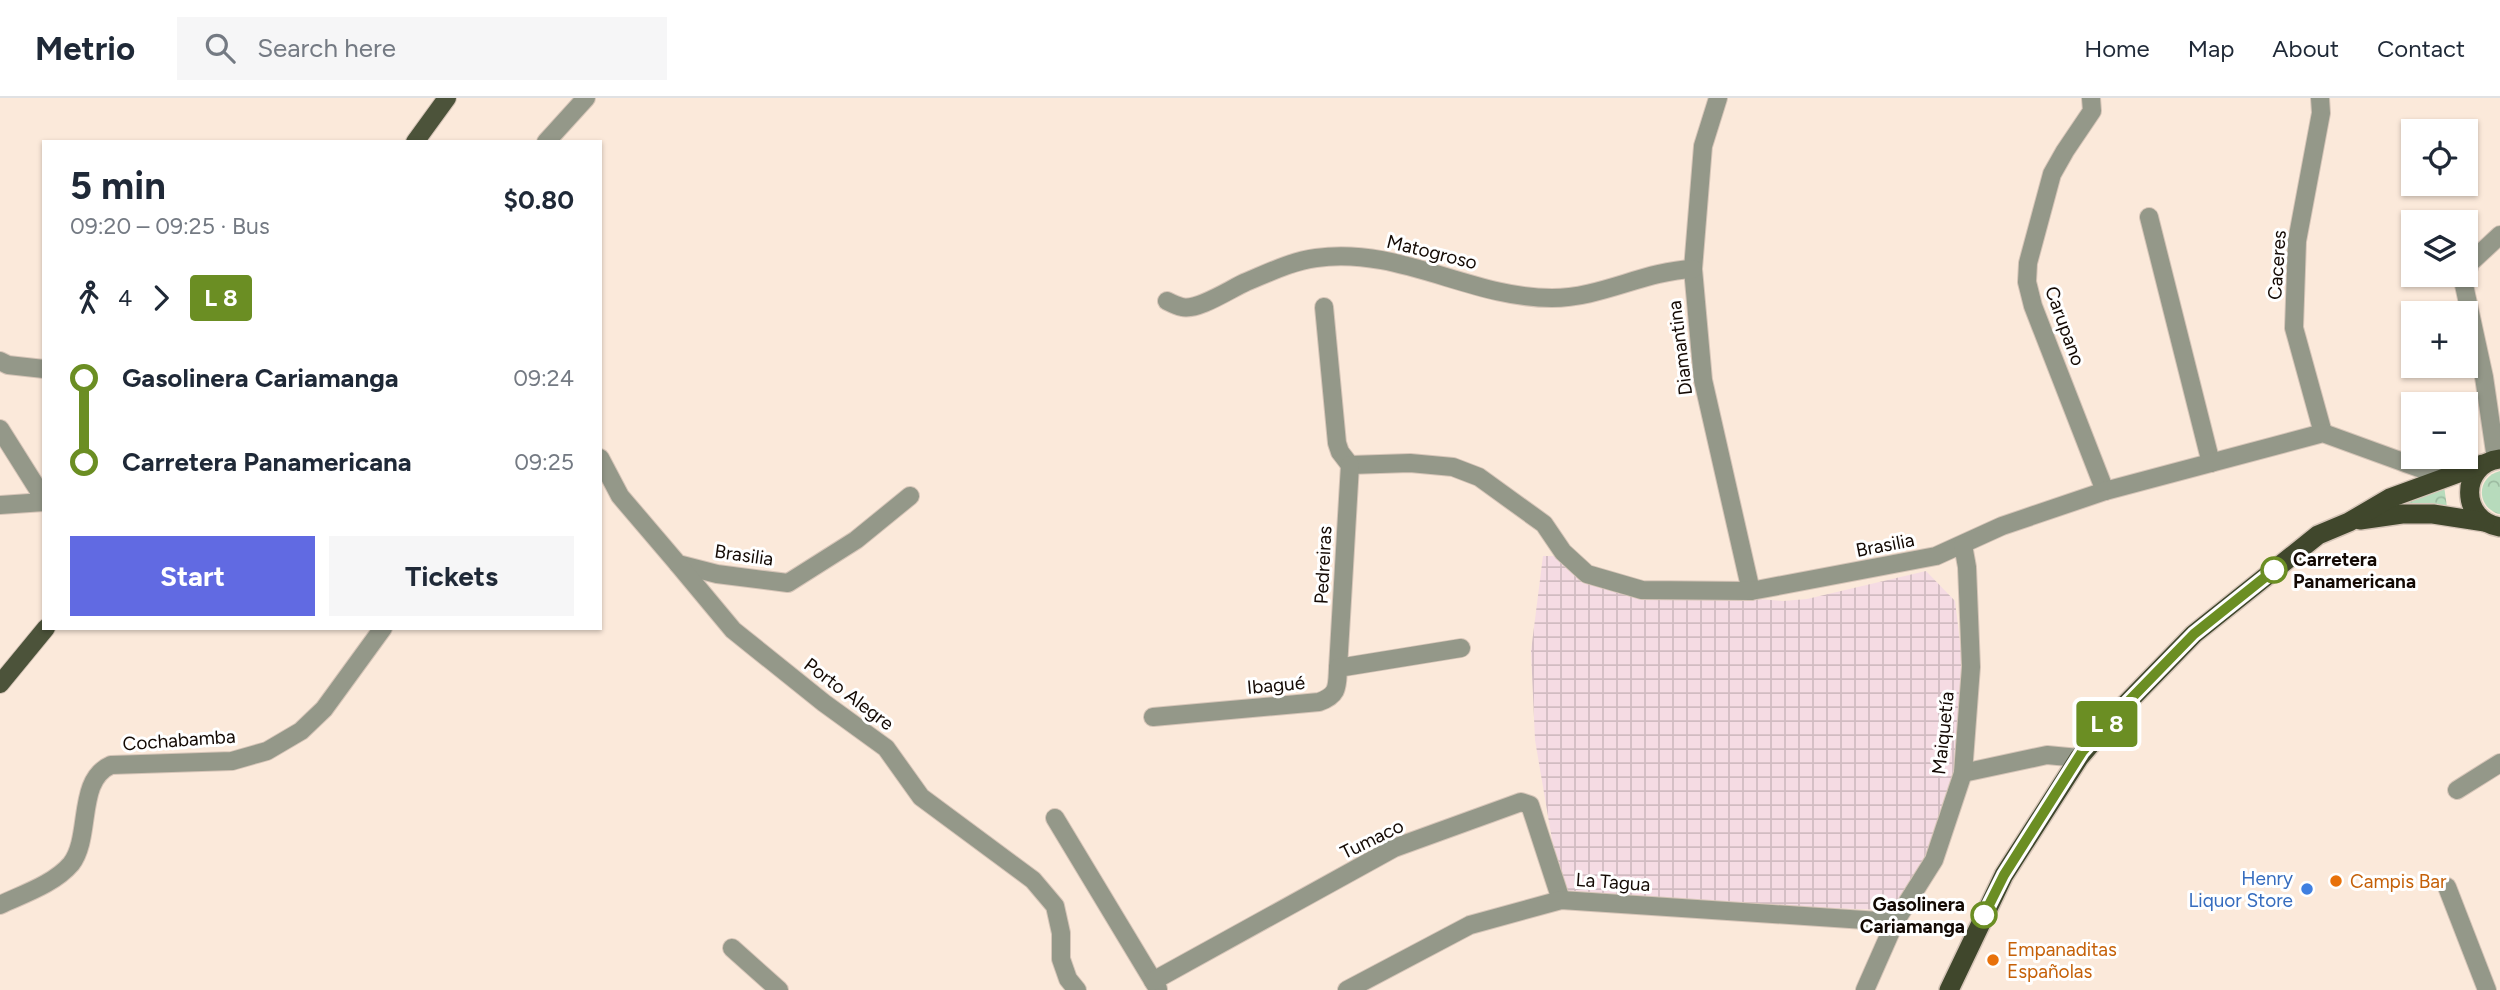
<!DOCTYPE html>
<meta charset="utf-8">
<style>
body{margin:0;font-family:Figtree,sans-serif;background:#f6f6f7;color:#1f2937;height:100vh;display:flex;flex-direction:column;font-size:26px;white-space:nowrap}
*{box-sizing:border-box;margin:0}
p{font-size:23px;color:#747a83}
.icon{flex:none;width:38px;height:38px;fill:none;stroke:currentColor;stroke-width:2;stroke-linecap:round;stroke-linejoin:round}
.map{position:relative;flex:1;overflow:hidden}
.panel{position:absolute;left:42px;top:42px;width:560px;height:490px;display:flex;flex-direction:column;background:#fff;border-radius:0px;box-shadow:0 2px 5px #0004}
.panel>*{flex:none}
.badge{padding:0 14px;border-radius:5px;font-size:24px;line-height:46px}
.tools{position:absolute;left:2401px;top:21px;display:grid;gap:14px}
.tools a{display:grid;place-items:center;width:77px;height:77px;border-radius:0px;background:#fff;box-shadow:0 2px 5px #0004;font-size:35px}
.map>.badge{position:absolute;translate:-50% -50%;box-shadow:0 0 0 4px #fff}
.legs{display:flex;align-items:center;gap:10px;height:77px;padding:0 28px;font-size:23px}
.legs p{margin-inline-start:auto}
.head{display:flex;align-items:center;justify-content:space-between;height:119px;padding:0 28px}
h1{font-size:38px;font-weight:700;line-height:52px}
.cta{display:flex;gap:14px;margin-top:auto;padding:14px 28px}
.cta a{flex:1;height:80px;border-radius:0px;background:#616ae2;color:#fff;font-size:28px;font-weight:700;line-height:80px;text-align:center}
.cta a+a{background:#f6f6f7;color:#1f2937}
ul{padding:0 28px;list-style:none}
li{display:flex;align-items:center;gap:24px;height:84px;font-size:26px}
li i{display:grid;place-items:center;width:10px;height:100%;margin:0 9px;background:currentColor}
li i::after{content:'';width:18px;height:18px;margin:-9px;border:5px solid;border-radius:50%;background:#fff}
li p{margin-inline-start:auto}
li:first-child i{background:linear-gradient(#0000 50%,currentColor 0)}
li:last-child i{background:linear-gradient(currentColor 50%,#0000 0)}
header{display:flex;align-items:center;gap:42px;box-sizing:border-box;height:98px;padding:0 35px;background:#fff;border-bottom:2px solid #e0e1e3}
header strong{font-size:33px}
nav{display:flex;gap:38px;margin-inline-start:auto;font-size:24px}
.search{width:490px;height:63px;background:#f6f6f7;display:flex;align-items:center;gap:18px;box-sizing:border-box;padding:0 24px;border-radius:0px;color:#747a83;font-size:26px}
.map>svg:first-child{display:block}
</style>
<header>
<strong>Metrio</strong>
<div class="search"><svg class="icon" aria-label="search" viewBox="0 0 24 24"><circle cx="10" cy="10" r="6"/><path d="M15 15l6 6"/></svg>Search here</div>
<nav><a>Home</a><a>Map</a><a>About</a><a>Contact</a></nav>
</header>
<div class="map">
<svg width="2500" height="892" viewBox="0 0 2500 892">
<defs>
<pattern id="industrial-grid" width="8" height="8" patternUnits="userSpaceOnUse" patternTransform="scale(1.75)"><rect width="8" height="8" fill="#f5dbe3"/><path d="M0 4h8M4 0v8" fill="none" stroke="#d1bbc1"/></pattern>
<pattern id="park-crowns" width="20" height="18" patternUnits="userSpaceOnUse" patternTransform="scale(1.75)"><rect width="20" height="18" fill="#b7dbbc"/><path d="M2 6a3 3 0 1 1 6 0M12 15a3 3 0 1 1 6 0" fill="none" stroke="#9cbba0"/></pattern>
</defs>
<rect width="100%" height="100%" fill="#fbe9da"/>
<!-- industrial -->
<polygon fill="url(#industrial-grid)" points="1543,458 1556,458 1584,479 1697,496 1783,503 1807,501 1926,473 1955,503 1963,569 1959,659 1929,751 1908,794 1896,808 1884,812 1562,800 1535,642 1531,553"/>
<!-- park -->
<g fill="url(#park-crowns)">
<path d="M2500,373V416H2499C2476,409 2476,379 2500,373Z"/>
<polygon points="2444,388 2447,409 2423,405 2396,405"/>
</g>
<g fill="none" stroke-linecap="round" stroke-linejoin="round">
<defs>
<g id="minor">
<polyline points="1718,0 1703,48 1693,171 1703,282 1751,493"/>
<polyline points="2091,0 2092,13 2065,53 2052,76 2028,165 2027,184 2033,208 2105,393"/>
<polyline points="2320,0 2321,15 2297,143 2294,230 2323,335"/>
<polyline points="546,44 586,0"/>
<polyline points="2149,119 2211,365"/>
<path d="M1167,203C1171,205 1177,208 1182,209C1198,213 1230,191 1246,184C1268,175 1292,163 1316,160C1398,148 1471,200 1552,200C1601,200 1644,173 1693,171"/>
<polyline points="1324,209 1337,345 1340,354 1350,367"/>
<polyline points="0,263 8,267 44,271"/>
<polyline points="0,331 44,401"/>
<polyline points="600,360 620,398 678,466 717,476 788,485 856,442 910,398"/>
<polyline points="2496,361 2484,279 2464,187 2470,165 2500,137"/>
<polyline points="1350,367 1410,365 1453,369 1479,379 1544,426 1563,454 1587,476 1642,492 1751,493 1936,458 2002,428 2105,393 2323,335 2444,379"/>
<polyline points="0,407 44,404"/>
<polyline points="678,466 733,532 824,605 886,650 921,699 1033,782 1055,808 1061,835 1061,861 1068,881 1077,892"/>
<polyline points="1338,570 1350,367"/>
<path d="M1153,619L1319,604C1339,597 1337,588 1338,570L1461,550"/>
<polyline points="1963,675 2047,657 2079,660"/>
<polyline points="2457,692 2500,665"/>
<polyline points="1055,720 1158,891"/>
<polyline points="2447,789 2487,892"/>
<path d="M0,807C23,796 54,786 71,766C92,739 76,682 111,667L232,663L267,653L301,633L324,611L383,530"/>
<polyline points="732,850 779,892"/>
<polyline points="1153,883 1394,750 1521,704 1530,707 1561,802"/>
<polyline points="1347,892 1470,827 1561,802 1895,824"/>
<polyline points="1865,892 1895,824 1934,762 1963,675 1971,569 1967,469 1963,447"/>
</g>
<g id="primary">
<polyline points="415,44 447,0"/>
<polyline points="0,586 46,530"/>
</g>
<g id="trunk">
<path d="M2500,361C2459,366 2460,423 2500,429"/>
<polyline points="2360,422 2402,416 2433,416 2485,424"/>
<polyline points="1949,892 2004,777 2079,660 2119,613 2194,536 2318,437 2349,424 2390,400 2483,366"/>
</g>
</defs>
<!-- minor casing -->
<use href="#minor" stroke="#d6c5b8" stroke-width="20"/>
<!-- primary casing -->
<use href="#primary" stroke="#d6c5b8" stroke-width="20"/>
<!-- trunk casing -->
<use href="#trunk" stroke="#d6c5b8" stroke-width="22"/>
<!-- minor -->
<use href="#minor" stroke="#949889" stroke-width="18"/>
<!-- primary -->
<use href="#primary" stroke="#4c533a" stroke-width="18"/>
<!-- trunk -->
<use href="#trunk" stroke="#40472c" stroke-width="19"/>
</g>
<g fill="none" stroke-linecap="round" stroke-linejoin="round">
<defs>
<polyline id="line-1" points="1984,817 2004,777 2082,654 2119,613 2194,536 2274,472"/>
</defs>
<!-- line-1 casing -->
<use href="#line-1" stroke="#fff" stroke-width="16"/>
<!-- line-1 -->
<use href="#line-1" stroke="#6b8e23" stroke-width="10"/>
</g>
<!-- markers -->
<g fill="#fff" stroke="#6b8e23" stroke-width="3.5">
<circle cx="2274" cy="472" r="12"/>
<circle cx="1984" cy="817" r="12"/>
</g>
<g fill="#e8710a" stroke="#fff" stroke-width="2.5">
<circle cx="2336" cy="783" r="7"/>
<circle cx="1993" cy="862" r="7"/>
</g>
<circle fill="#3f7fe0" stroke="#fff" stroke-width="2.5" cx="2307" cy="791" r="7"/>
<g text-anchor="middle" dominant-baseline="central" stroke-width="6" stroke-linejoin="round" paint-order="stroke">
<!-- street labels -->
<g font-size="19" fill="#130903" stroke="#fff">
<text transform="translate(1432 154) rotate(14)">Matogroso</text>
<text transform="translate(2277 167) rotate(-86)">Caceres</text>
<text transform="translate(2065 228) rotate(70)">Carupano</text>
<text transform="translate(1680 250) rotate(-97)">Diamantina</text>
<text transform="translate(1885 447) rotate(-11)">Brasilia</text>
<text transform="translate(744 457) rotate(8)">Brasilia</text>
<text transform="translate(1323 467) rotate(-87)">Pedreiras</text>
<text transform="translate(1276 587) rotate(-5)">Ibagué</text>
<text transform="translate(849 596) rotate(37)">Porto Alegre</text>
<text transform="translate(1943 635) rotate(-84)">Maiquetía</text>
<text transform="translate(179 642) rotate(-4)">Cochabamba</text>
<text transform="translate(1372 741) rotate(-26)">Tumaco</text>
<text transform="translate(1613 784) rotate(4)">La Tagua</text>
</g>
<!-- stop labels -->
<g font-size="19" font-weight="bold" fill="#130903" stroke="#fff" text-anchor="start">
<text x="2293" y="461">Carretera<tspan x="2293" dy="22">Panamericana</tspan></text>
<text x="1965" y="806" text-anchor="end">Gasolinera<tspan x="1965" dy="22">Cariamanga</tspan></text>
</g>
<!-- shop labels -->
<g font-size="19" fill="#366cbe" stroke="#fff" text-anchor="end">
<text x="2293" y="780">Henry<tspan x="2293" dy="22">Liquor Store</tspan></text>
</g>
<!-- food labels -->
<g font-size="19" fill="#c56008" stroke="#fff" text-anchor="start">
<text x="2350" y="783">Campis Bar</text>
<text x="2007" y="851">Empanaditas<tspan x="2007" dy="22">Españolas</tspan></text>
</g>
</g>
</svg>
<div class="tools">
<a><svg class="icon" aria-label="locate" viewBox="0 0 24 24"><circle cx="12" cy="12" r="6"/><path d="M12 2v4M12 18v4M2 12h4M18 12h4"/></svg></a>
<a><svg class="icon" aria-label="layers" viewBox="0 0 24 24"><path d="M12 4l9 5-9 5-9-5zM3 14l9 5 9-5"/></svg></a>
<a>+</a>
<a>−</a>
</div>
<b class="badge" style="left:2107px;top:626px;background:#6b8e23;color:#fff">L 8</b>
<section class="panel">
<div class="head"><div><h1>5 min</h1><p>09:20 – 09:25 · Bus</p></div><b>$0.80</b></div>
<div class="legs"><svg class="icon" aria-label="walk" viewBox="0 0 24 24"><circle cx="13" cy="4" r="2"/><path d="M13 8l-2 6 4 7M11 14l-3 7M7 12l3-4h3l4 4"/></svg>4<svg class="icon" aria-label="forward" viewBox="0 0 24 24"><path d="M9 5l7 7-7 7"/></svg><b class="badge" style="background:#6b8e23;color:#fff">L 8</b></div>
<ul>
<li><i style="color:#6b8e23"></i><b>Gasolinera Cariamanga</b><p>09:24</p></li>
<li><i style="color:#6b8e23"></i><b>Carretera Panamericana</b><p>09:25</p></li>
</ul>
<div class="cta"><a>Start</a><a>Tickets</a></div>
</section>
</div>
